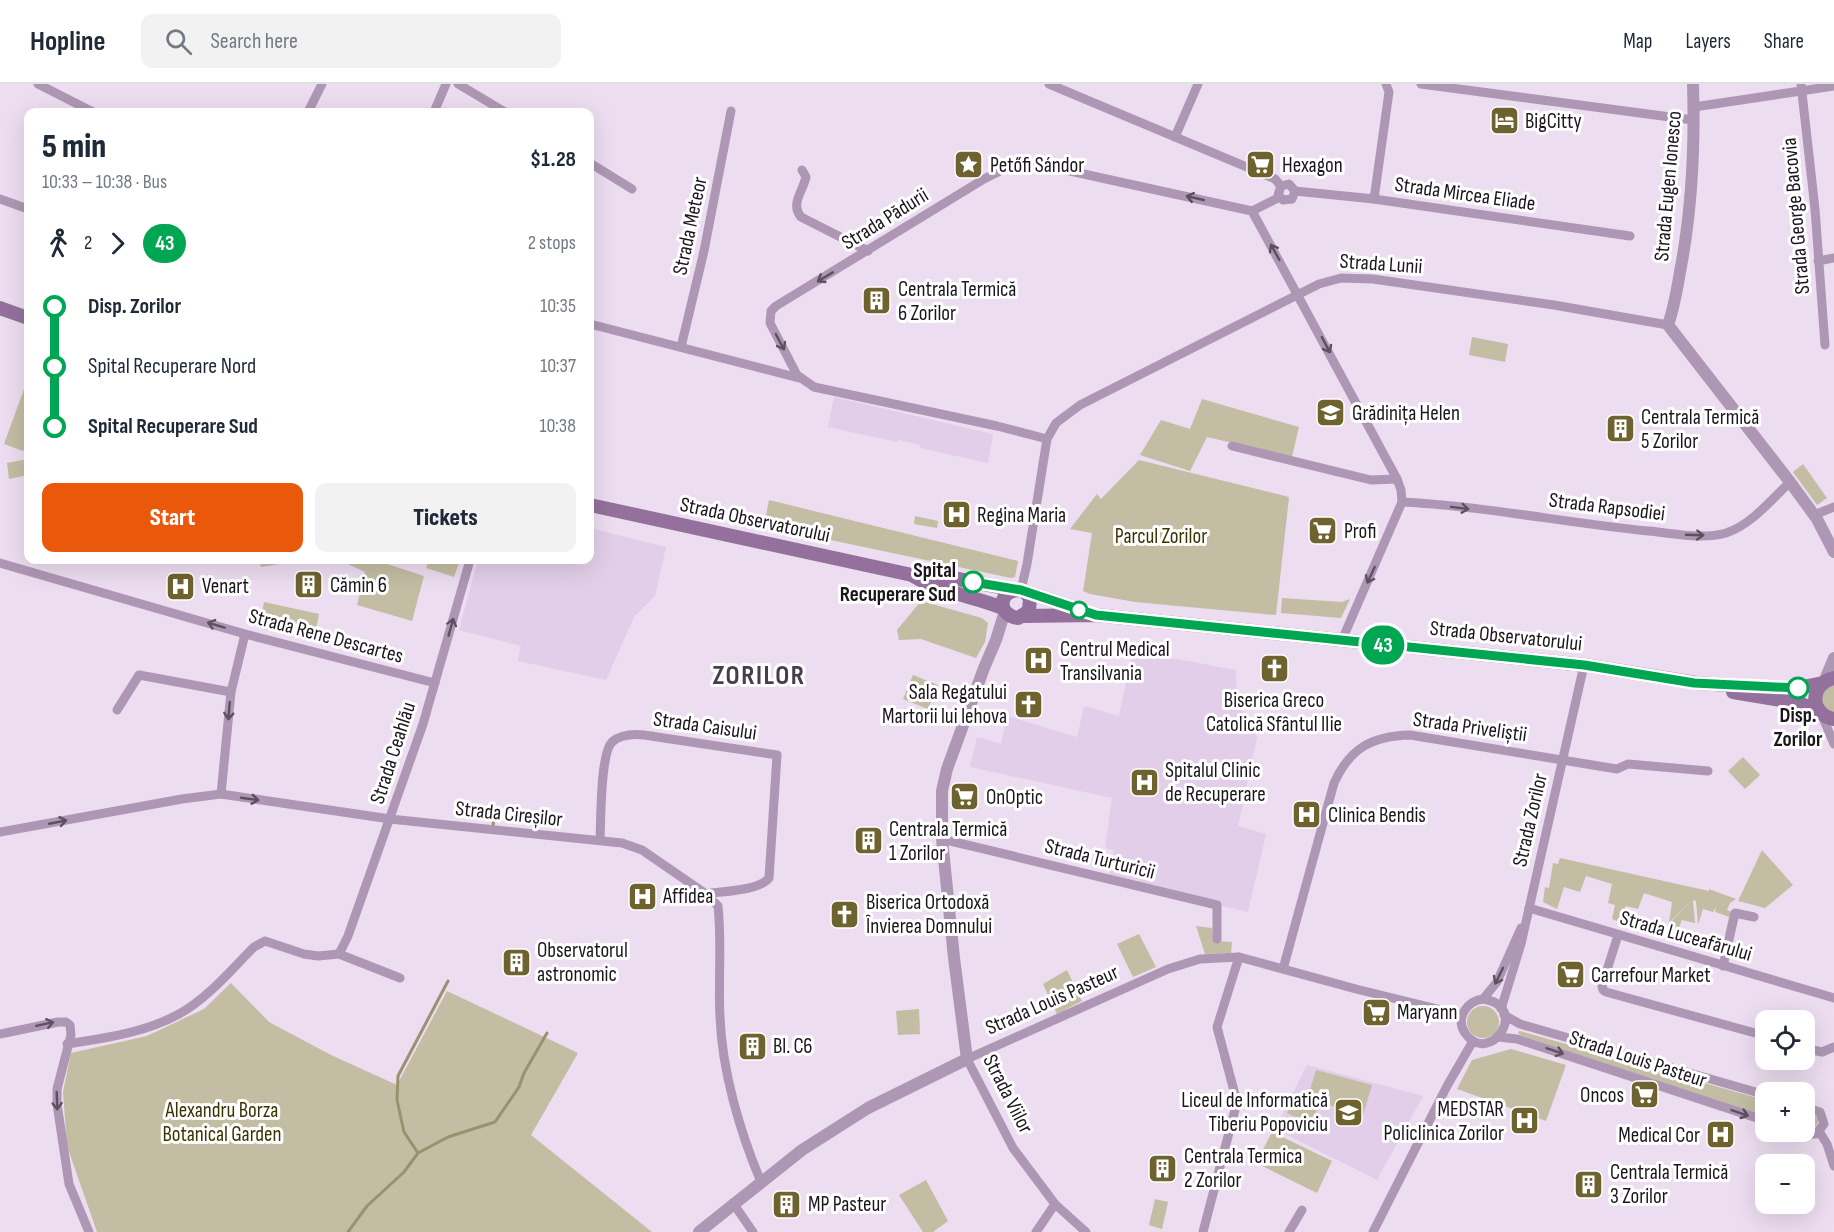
<!DOCTYPE html>
<meta charset="utf-8">
<style>
body{margin:0;font-family:"Sofia Sans Condensed",sans-serif;background:#f2f2f3;color:#1f2937;height:100vh;display:flex;flex-direction:column;font-size:22px;white-space:nowrap}
*{box-sizing:border-box;margin:0}
p{font-size:20px;color:#747a83}
.icon{flex:none;width:33px;height:33px;fill:none;stroke:currentColor;stroke-width:2;stroke-linecap:round;stroke-linejoin:round}
.map{position:relative;flex:1;overflow:hidden}
.details{position:absolute;left:24px;top:24px;width:570px;height:456px;display:flex;flex-direction:column;background:#fff;border-radius:12px;box-shadow:0 6px 24px #0002}
.details>*{flex:none}
.badge{padding:0 12px;border-radius:20px;font-size:21px;line-height:39px}
.tools{position:absolute;left:1755px;top:926px;display:grid;gap:12px}
.tools a{display:grid;place-items:center;width:60px;height:60px;border-radius:12px;background:#fff;box-shadow:0 6px 24px #0002;font-size:30px}
.map>.badge{position:absolute;translate:-50% -50%;box-shadow:0 0 0 3px #fff}
.legs{display:flex;align-items:center;gap:9px;height:66px;padding:0 18px;font-size:20px}
.legs p{margin-inline-start:auto}
.overview{display:flex;align-items:center;justify-content:space-between;height:102px;padding:0 18px}
h1{font-size:33px;font-weight:800;line-height:45px}
.action{display:flex;gap:12px;margin-top:auto;padding:12px 18px}
.action a{flex:1;height:69px;border-radius:12px;background:#ea580c;color:#fff;font-size:24px;font-weight:800;line-height:69px;text-align:center}
.action a+a{background:#f2f2f3;color:#1f2937}
ul{padding:0 18px;list-style:none}
li{display:flex;align-items:center;gap:21px;height:60px;font-size:22px}
li i{display:grid;place-items:center;width:9px;height:100%;margin:0 8px;background:currentColor}
li i::after{content:'';width:15px;height:15px;margin:-8px;border:4px solid;border-radius:50%;background:#fff}
li p{margin-inline-start:auto}
li:first-child i{background:linear-gradient(#0000 50%,currentColor 0)}
li:last-child i{background:linear-gradient(currentColor 50%,#0000 0)}
header{display:flex;align-items:center;gap:36px;box-sizing:border-box;height:84px;padding:0 30px;background:#fff;border-bottom:2px solid #e0e1e3}
header strong{font-size:28px}
nav{display:flex;gap:33px;margin-inline-start:auto;font-size:21px}
.search{width:420px;height:54px;background:#f2f2f3;display:flex;align-items:center;gap:15px;box-sizing:border-box;padding:0 21px;border-radius:12px;color:#747a83;font-size:22px}
.map>svg:first-child{display:block}
</style>
<header>
<strong>Hopline</strong>
<div class="search"><svg class="icon" aria-label="search" viewBox="0 0 24 24"><circle cx="10" cy="10" r="6"/><path d="M15 15l6 6"/></svg>Search here</div>
<nav><a>Map</a><a>Layers</a><a>Share</a></nav>
</header>
<div class="map">
<svg width="1834" height="1148" viewBox="0 0 1834 1148">
<rect width="100%" height="100%" fill="#ecddf0"/>
<!-- built -->
<g fill="#e2cee8">
<polygon points="834,313 993,350 988,379 920,364 920,361 898,356 897,358 828,343"/>
<polygon points="590,444 666,463 655,512 634,533 606,596 518,577 521,562 459,546 478,476 590,476"/>
<polygon points="1133,567 1236,586 1236,597 1239,620 1257,653 1238,742 1266,750 1248,828 1108,795 1114,766 1105,764 1112,714 970,683 977,653 1001,660 1007,632 1077,653 1084,622 1119,632"/>
<polygon points="1307,981 1423,1012 1377,1096 1275,1045"/>
</g>
<!-- green -->
<g fill="#c3bda4">
<polygon points="1472,253 1508,260 1505,278 1469,271"/>
<polygon points="28,294 28,366 23,367 4,360"/>
<polygon points="1202,315 1299,343 1292,373 1207,353 1190,387 1140,371 1161,336 1190,345"/>
<polygon points="28,375 28,391 9,395 7,379"/>
<polygon points="1139,376 1289,413 1276,531 1135,518 1090,510 1083,507 1092,449 1070,445 1097,410 1101,415"/>
<polygon points="1803,380 1827,414 1817,421 1793,388"/>
<polygon points="769,416 1018,477 1015,493 1011,494 764,442"/>
<polygon points="915,432 938,437 937,444 914,440"/>
<polygon points="259,476 304,476 261,483"/>
<polygon points="339,476 375,476 424,492 412,537 357,521 365,488"/>
<polygon points="429,476 460,476 454,493 426,484"/>
<polygon points="1282,514 1342,518 1350,515 1341,534 1281,529"/>
<polygon points="921,517 982,534 988,539 985,558 976,574 921,555 899,556 897,546"/>
<polygon points="264,518 319,530 314,556 259,544"/>
<polygon points="913,591 938,601 928,625 903,615"/>
<polygon points="1834,600 1834,629 1822,622 1821,608"/>
<polygon points="1743,673 1760,691 1745,705 1728,687"/>
<polygon points="1762,766 1793,801 1765,824 1738,817"/>
<polygon points="1560,774 1709,807 1709,805 1736,815 1730,819 1727,826 1735,829 1729,852 1725,851 1729,833 1715,828 1716,823 1713,828 1703,825 1698,841 1696,817 1693,816 1695,839 1682,836 1676,851 1671,851 1674,840 1671,838 1692,816 1669,839 1672,818 1644,809 1638,825 1626,822 1620,838 1612,835 1615,821 1608,819 1612,800 1586,792 1580,808 1564,803 1557,825 1543,818 1545,803 1549,804 1553,779 1558,780"/>
<polygon points="1196,842 1212,844 1213,854 1215,857 1232,858 1231,869 1205,870"/>
<polygon points="1139,850 1156,883 1133,893 1117,860"/>
<polygon points="1067,886 1082,917 1057,930 1043,900"/>
<polygon points="231,899 269,938 331,971 397,1001 447,907 578,969 531,1051 652,1148 97,1148 67,1062 63,1008 71,969 147,952 204,925"/>
<circle cx="1483" cy="938" r="16"/>
<polygon points="919,925 920,950 898,951 896,927"/>
<polygon points="1520,947 1765,1016 1765,1034 1520,951 1518,948"/>
<polygon points="1511,965 1566,981 1546,1037 1457,1005 1472,976"/>
<polygon points="1316,986 1372,1001 1363,1031 1307,1015"/>
<polygon points="1294,1014 1317,1026 1310,1040 1287,1029"/>
<circle cx="1811" cy="1037" r="7"/>
<polygon points="1272,1048 1332,1077 1317,1109 1256,1079"/>
<polygon points="926,1096 948,1137 933,1148 923,1148 899,1111"/>
<polygon points="1155,1115 1168,1118 1162,1145 1149,1141"/>
</g>
<!-- water -->
<polygon fill="#9a926e" points="1201,448 1205,450 1206,456 1204,460 1195,461 1187,455 1188,449"/>
<g fill="none" stroke-linecap="round" stroke-linejoin="round">
<!-- stream -->
<g stroke="#9a926e" stroke-width="3">
<polyline points="493,742 495,723"/>
<polyline points="418,1069 404,1048 397,1016 398,992 448,897"/>
<polyline points="348,1148 367,1122 404,1088 418,1069 448,1053 495,1038 519,1003 524,989 547,949"/>
</g>
<!-- minor -->
<g stroke="#ae97b4" stroke-width="9">
<polyline points="38,0 93,28"/>
<polyline points="458,0 505,28"/>
<polyline points="1049,0 1275,95 1281,102"/>
<polyline points="1421,0 1693,36"/>
<polyline points="1801,0 1815,125 1825,261"/>
<polyline points="1694,23 1834,2"/>
<polyline points="308,28 322,0"/>
<polyline points="434,28 446,0"/>
<polyline points="1175,53 1198,0"/>
<polyline points="590,79 632,105"/>
<path d="M802,86L806,93C803,107 790,120 801,133L868,167"/>
<polyline points="1281,102 1289,100 1295,107 1374,115 1630,152"/>
<polyline points="1281,102 1278,111 1283,116 1292,115 1295,107"/>
<polyline points="0,115 28,125"/>
<polyline points="1374,115 1389,8 1386,0"/>
<polyline points="1252,127 1280,113"/>
<polyline points="1818,177 1834,174"/>
<polyline points="590,240 799,294"/>
<polyline points="681,263 704,167 731,27"/>
<polyline points="1047,355 997,342 814,303 797,291 770,239 771,227 776,222 984,95 1010,82 1038,80 1252,127 1397,395 1401,406 1402,418 1342,556"/>
<polyline points="1232,362 1371,396 1397,395"/>
<path d="M1402,418C1484,422 1566,439 1648,447C1673,449 1701,456 1726,449C1751,441 1771,416 1790,398"/>
<polyline points="1814,431 1834,423"/>
<polyline points="0,479 245,550 435,599"/>
<polyline points="1021,506 1027,480 1047,355 1056,339 1080,321 1319,200 1341,194 1373,195 1554,221 1668,241"/>
<polyline points="117,626 139,591 231,608"/>
<polyline points="1821,629 1834,660"/>
<polyline points="221,710 231,608 245,550"/>
<path d="M0,748L182,715L221,710L390,735L622,759L642,766L706,810L718,822C722,858 718,896 720,933C722,987 740,1048 761,1098"/>
<polyline points="942,755 1217,821 1217,855"/>
<path d="M600,756C601,737 600,670 612,658C620,651 634,650 644,651L777,671L769,794C759,807 722,807 706,810"/>
<polyline points="1529,824 1834,914"/>
<polyline points="1618,851 1602,902 1603,906 1606,908 1766,952"/>
<polyline points="339,870 348,852 423,640 470,476"/>
<polyline points="1723,882 1735,829 1754,833"/>
<path d="M1283,885L1334,699C1350,664 1372,652 1410,651L1617,685L1628,680L1708,687"/>
<path d="M1483,915C1532,922 1489,984 1465,949C1455,934 1467,917 1483,915L1497,898L1521,844"/>
<polyline points="1501,925 1521,860 1584,581"/>
<polyline points="1504,931 1520,940 1766,1011"/>
<polyline points="0,950 58,938 66,938 70,941 71,951 57,1005 57,1020 69,1100 89,1148"/>
<polyline points="1498,953 1517,955 1766,1037"/>
<path d="M67,960C105,954 144,949 179,930C208,914 231,886 254,863L265,857L304,870L318,872L339,870L400,894"/>
<polyline points="1804,964 1822,968 1834,963"/>
<polyline points="1796,1047 1808,1050 1816,1050 1824,1040 1820,1028 1804,1023"/>
<polyline points="1819,1047 1827,1060 1834,1082"/>
<polyline points="733,1119 753,1148"/>
<polyline points="1036,1148 1055,1120"/>
<polyline points="1086,1148 1055,1120 1013,1064 967,975 1168,885 1200,875 1239,873 1356,905 1462,931"/>
<polyline points="1203,1148 1237,1018 1217,943 1239,873"/>
<polyline points="1289,1148 1302,1126"/>
<polyline points="1373,1148 1447,1002 1473,957"/>
</g>
<!-- tertiary -->
<g stroke="#ae97b4" stroke-width="12">
<path d="M1693,0C1695,63 1692,126 1680,188C1677,206 1674,224 1668,241L1790,398L1817,435L1834,468"/>
<polyline points="1824,598 1834,574"/>
<polyline points="699,1148 802,1066 868,1024 967,975 954,874 942,755 942,707 947,685 984,584 996,556 1005,527"/>
</g>
<!-- secondary -->
<g stroke="#94719c" stroke-width="14">
<polyline points="0,224 28,234"/>
<polyline points="590,421 912,491 931,490 1016,506"/>
<path d="M912,491C939,508 973,512 1003,524"/>
<path d="M1025,508L1030,514L1029,527L1018,534C996,531 998,505 1021,506L1084,527"/>
<polyline points="1023,532 1096,531 1584,581 1696,599 1792,605 1823,599"/>
<path d="M1834,594C1809,599 1809,631 1834,635"/>
<polyline points="1733,608 1799,619 1820,628"/>
</g>
</g>
<!-- one-way arrows -->
<defs><path id="oneway-shaft" d="M-6 0H5M1.5-3L5.5 0L1.5 3" fill="none" stroke-width="1.6" stroke-linecap="round" stroke-linejoin="round" transform="scale(1.5)"/></defs>
<g stroke="#5d5060">
<use href="#oneway-shaft" transform="translate(1195 114) rotate(-167)"/>
<use href="#oneway-shaft" transform="translate(1275 168) rotate(-119)"/>
<use href="#oneway-shaft" transform="translate(825 193) rotate(149)"/>
<use href="#oneway-shaft" transform="translate(780 258) rotate(62)"/>
<use href="#oneway-shaft" transform="translate(1326 261) rotate(62)"/>
<use href="#oneway-shaft" transform="translate(1460 424) rotate(7)"/>
<use href="#oneway-shaft" transform="translate(1695 451) rotate(2)"/>
<use href="#oneway-shaft" transform="translate(1371 491) rotate(115)"/>
<use href="#oneway-shaft" transform="translate(216 541) rotate(-163)"/>
<use href="#oneway-shaft" transform="translate(451 543) rotate(-74)"/>
<use href="#oneway-shaft" transform="translate(229 627) rotate(95)"/>
<use href="#oneway-shaft" transform="translate(250 715) rotate(8)"/>
<use href="#oneway-shaft" transform="translate(58 738) rotate(-11)"/>
<use href="#oneway-shaft" transform="translate(1499 892) rotate(116)"/>
<use href="#oneway-shaft" transform="translate(45 940) rotate(-12)"/>
<use href="#oneway-shaft" transform="translate(1555 967) rotate(18)"/>
<use href="#oneway-shaft" transform="translate(57 1017) rotate(88)"/>
<use href="#oneway-shaft" transform="translate(1740 1029) rotate(19)"/>
</g>
<g fill="none" stroke-linecap="round" stroke-linejoin="round">
<defs>
<polyline id="line-1" points="973,498 1021,506 1096,531 1584,581 1694,599 1798,604"/>
</defs>
<!-- line-1 casing -->
<use href="#line-1" stroke="#fff" stroke-width="14"/>
<!-- line-1 -->
<use href="#line-1" stroke="#00a651" stroke-width="9"/>
</g>
<!-- icons -->
<defs>
<symbol id="hotel-square" viewBox="-11 -11 22 22"><rect x="-9" y="-9" width="18" height="18" rx="4" fill="#6e622f" stroke="#fff"/><path d="M-6-4.5h1.5V1H6V5H4.5V3h-9V5H-6ZM-4 0a1.8 1.8 0 1 1 3.6 0ZM.5 0V-2.5h3Q6-2.5 6 0Z" fill="#fff"/></symbol>
<symbol id="sight-square" viewBox="-11 -11 22 22"><rect x="-9" y="-9" width="18" height="18" rx="4" fill="#6e622f" stroke="#fff"/><path d="M0-6L1.8-2.2L6-1.7L2.9 1.2L3.7 5.4L0 3.3L-3.7 5.4L-2.9 1.2L-6-1.7L-1.8-2.2Z" fill="#fff"/></symbol>
<symbol id="supermarket-square" viewBox="-11 -11 22 22"><rect x="-9" y="-9" width="18" height="18" rx="4" fill="#6e622f" stroke="#fff"/><path d="M-6-5.5h2.5l.6 2H6L4.5 2H-2.5L-4.4-4H-6ZM-1.5 3.2a1.3 1.3 0 1 0 .1 0ZM3 3.2a1.3 1.3 0 1 0 .1 0Z" fill="#fff"/></symbol>
<symbol id="building-square" viewBox="-11 -11 22 22"><rect x="-9" y="-9" width="18" height="18" rx="4" fill="#6e622f" stroke="#fff"/><path d="M-4-6H4V6H1V3H-1V6H-4ZM-2.5-4.3h1.7v1.8h-1.7ZM.8-4.3h1.7v1.8H.8ZM-2.5-1h1.7V.8h-1.7ZM.8-1h1.7V.8H.8Z" fill="#fff"/></symbol>
<symbol id="school-square" viewBox="-11 -11 22 22"><rect x="-9" y="-9" width="18" height="18" rx="4" fill="#6e622f" stroke="#fff"/><path d="M0-5L7-2L0 1L-7-2ZM-4 1L0 2.5L4 1V4Q0 6-4 4Z" fill="#fff"/></symbol>
<symbol id="hospital-square" viewBox="-11 -11 22 22"><rect x="-9" y="-9" width="18" height="18" rx="4" fill="#6e622f" stroke="#fff"/><path d="M-5-5h3v3.5h4V-5h3V5h-3V1.5h-4V5h-3Z" fill="#fff"/></symbol>
<symbol id="church-square" viewBox="-11 -11 22 22"><rect x="-9" y="-9" width="18" height="18" rx="4" fill="#6e622f" stroke="#fff"/><path d="M-1.2-6h2.4v3.5h3.3v2.4h-3.3V6h-2.4V-.1h-3.3v-2.4h3.3Z" fill="#fff"/></symbol>
</defs>
<g fill-rule="evenodd">
<use href="#hotel-square" x="1488" y="20" width="33" height="33"/>
<use href="#sight-square" x="952" y="64" width="33" height="33"/>
<use href="#supermarket-square" x="1244" y="64" width="33" height="33"/>
<use href="#building-square" x="860" y="200" width="33" height="33"/>
<use href="#school-square" x="1314" y="312" width="33" height="33"/>
<use href="#building-square" x="1604" y="328" width="33" height="33"/>
<use href="#hospital-square" x="940" y="414" width="33" height="33"/>
<use href="#supermarket-square" x="1306" y="430" width="33" height="33"/>
<use href="#building-square" x="292" y="484" width="33" height="33"/>
<use href="#hospital-square" x="164" y="486" width="33" height="33"/>
<use href="#hospital-square" x="1022" y="560" width="33" height="33"/>
<use href="#church-square" x="1258" y="568" width="33" height="33"/>
<use href="#church-square" x="1012" y="604" width="33" height="33"/>
<use href="#hospital-square" x="1128" y="682" width="33" height="33"/>
<use href="#supermarket-square" x="948" y="696" width="33" height="33"/>
<use href="#hospital-square" x="1290" y="714" width="33" height="33"/>
<use href="#building-square" x="852" y="740" width="33" height="33"/>
<use href="#hospital-square" x="626" y="796" width="33" height="33"/>
<use href="#church-square" x="828" y="814" width="33" height="33"/>
<use href="#building-square" x="500" y="862" width="33" height="33"/>
<use href="#supermarket-square" x="1554" y="874" width="33" height="33"/>
<use href="#supermarket-square" x="1360" y="912" width="33" height="33"/>
<use href="#building-square" x="736" y="946" width="33" height="33"/>
<use href="#supermarket-square" x="1628" y="994" width="33" height="33"/>
<use href="#school-square" x="1332" y="1012" width="33" height="33"/>
<use href="#hospital-square" x="1508" y="1020" width="33" height="33"/>
<use href="#hospital-square" x="1704" y="1034" width="33" height="33"/>
<use href="#building-square" x="1146" y="1068" width="33" height="33"/>
<use href="#building-square" x="1572" y="1084" width="33" height="33"/>
<use href="#building-square" x="770" y="1104" width="33" height="33"/>
</g>
<!-- markers -->
<g fill="#fff" stroke="#00a651" stroke-width="3">
<circle cx="973" cy="498" r="10"/>
<circle cx="1079" cy="526" r="8"/>
<circle cx="1798" cy="604" r="10"/>
</g>
<g text-anchor="middle" dominant-baseline="central" stroke-width="6" stroke-linejoin="round" paint-order="stroke">
<!-- poi labels -->
<g font-size="21" fill="#1b161c" stroke="#fff" text-anchor="start">
<text x="1525" y="37">BigCitty</text>
<text x="990" y="81">Petőfi Sándor</text>
<text x="1282" y="81">Hexagon</text>
<text x="898" y="205">Centrala Termică<tspan x="898" dy="24">6 Zorilor</tspan></text>
<text x="1352" y="329">Grădinița Helen</text>
<text x="1641" y="333">Centrala Termică<tspan x="1641" dy="24">5 Zorilor</tspan></text>
<text x="977" y="431">Regina Maria</text>
<text x="1344" y="447">Profi</text>
<text x="330" y="501">Cămin 6</text>
<text x="202" y="502">Venart</text>
<text x="1060" y="565">Centrul Medical<tspan x="1060" dy="24">Transilvania</tspan></text>
<text x="1007" y="608" text-anchor="end">Sala Regatului<tspan x="1007" dy="24">Martorii lui Iehova</tspan></text>
<text x="1274" y="616" text-anchor="middle">Biserica Greco<tspan x="1274" dy="24">Catolică Sfântul Ilie</tspan></text>
<text x="1165" y="686">Spitalul Clinic<tspan x="1165" dy="24">de Recuperare</tspan></text>
<text x="986" y="713">OnOptic</text>
<text x="1328" y="731">Clinica Bendis</text>
<text x="889" y="745">Centrala Termică<tspan x="889" dy="24">1 Zorilor</tspan></text>
<text x="663" y="812">Affidea</text>
<text x="866" y="818">Biserica Ortodoxă<tspan x="866" dy="24">Învierea Domnului</tspan></text>
<text x="537" y="866">Observatorul<tspan x="537" dy="24">astronomic</tspan></text>
<text x="1591" y="891">Carrefour Market</text>
<text x="1397" y="928">Maryann</text>
<text x="773" y="962">Bl. C6</text>
<text x="1624" y="1011" text-anchor="end">Oncos</text>
<text x="1328" y="1016" text-anchor="end">Liceul de Informatică<tspan x="1328" dy="24">Tiberiu Popoviciu</tspan></text>
<text x="1504" y="1025" text-anchor="end">MEDSTAR<tspan x="1504" dy="24">Policlinica Zorilor</tspan></text>
<text x="1700" y="1051" text-anchor="end">Medical Cor</text>
<text x="1184" y="1072">Centrala Termica<tspan x="1184" dy="24">2 Zorilor</tspan></text>
<text x="1610" y="1088">Centrala Termică<tspan x="1610" dy="24">3 Zorilor</tspan></text>
<text x="808" y="1120">MP Pasteur</text>
</g>
<!-- street labels -->
<g font-size="21" fill="#1b161c" stroke="#fff">
<text transform="translate(1668 102) rotate(-85)">Strada Eugen Ionesco</text>
<text transform="translate(1465 110) rotate(8)">Strada Mircea Eliade</text>
<text transform="translate(1796 132) rotate(-95)">Strada George Bacovia</text>
<text transform="translate(885 135) rotate(-32)">Strada Pădurii</text>
<text transform="translate(690 142) rotate(-78)">Strada Meteor</text>
<text transform="translate(1381 180) rotate(4)">Strada Lunii</text>
<text transform="translate(1607 423) rotate(7)">Strada Rapsodiei</text>
<text transform="translate(755 436) rotate(12)">Strada Observatorului</text>
<text transform="translate(326 552) rotate(15)">Strada Rene Descartes</text>
<text transform="translate(1506 552) rotate(6)">Strada Observatorului</text>
<text transform="translate(705 642) rotate(8)">Strada Caisului</text>
<text transform="translate(1470 643) rotate(8)">Strada Priveliștii</text>
<text transform="translate(393 669) rotate(-72)">Strada Ceahlău</text>
<text transform="translate(509 730) rotate(6)">Strada Cireșilor</text>
<text transform="translate(1530 736) rotate(-77)">Strada Zorilor</text>
<text transform="translate(1100 775) rotate(14)">Strada Turturicii</text>
<text transform="translate(1686 852) rotate(16)">Strada Luceafărului</text>
<text transform="translate(1052 916) rotate(-24)">Strada Louis Pasteur</text>
<text transform="translate(1638 975) rotate(18)">Strada Louis Pasteur</text>
<text transform="translate(1008 1010) rotate(63)">Strada Viilor</text>
</g>
<!-- park labels -->
<g font-size="21" fill="#3c3302" stroke="#fff">
<text x="1161" y="452">Parcul Zorilor</text>
<text x="222" y="1026">Alexandru Borza<tspan x="222" dy="24">Botanical Garden</tspan></text>
</g>
<!-- stop labels -->
<g font-size="21" font-weight="bold" fill="#1b161c" stroke="#fff" text-anchor="end">
<text x="956" y="486">Spital<tspan x="956" dy="24">Recuperare Sud</tspan></text>
<text x="1798" y="631" text-anchor="middle">Disp.<tspan x="1798" dy="24">Zorilor</tspan></text>
</g>
<!-- district labels -->
<g font-size="27" font-weight="bold" letter-spacing="1.5" fill="#493d4c" stroke="#fff">
<text x="759" y="592">ZORILOR</text>
</g>
</g>
</svg>
<div class="tools">
<a><svg class="icon" aria-label="locate" viewBox="0 0 24 24"><circle cx="12" cy="12" r="6"/><path d="M12 2v4M12 18v4M2 12h4M18 12h4"/></svg></a>
<a>+</a>
<a>−</a>
</div>
<b class="badge" style="left:1383px;top:561px;background:#00a651;color:#fff">43</b>
<section class="details">
<div class="overview"><div><h1>5 min</h1><p>10:33 – 10:38 · Bus</p></div><b>$1.28</b></div>
<div class="legs"><svg class="icon" aria-label="walk" viewBox="0 0 24 24"><circle cx="13" cy="4" r="2"/><path d="M13 8l-2 6 4 7M11 14l-3 7M7 12l3-4h3l4 4"/></svg>2<svg class="icon" aria-label="forward" viewBox="0 0 24 24"><path d="M9 5l7 7-7 7"/></svg><b class="badge" style="background:#00a651;color:#fff">43</b><p>2 stops</p></div>
<ul>
<li><i style="color:#00a651"></i><b>Disp. Zorilor</b><p>10:35</p></li>
<li><i style="color:#00a651"></i><span>Spital Recuperare Nord</span><p>10:37</p></li>
<li><i style="color:#00a651"></i><b>Spital Recuperare Sud</b><p>10:38</p></li>
</ul>
<div class="action"><a>Start</a><a>Tickets</a></div>
</section>
</div>
